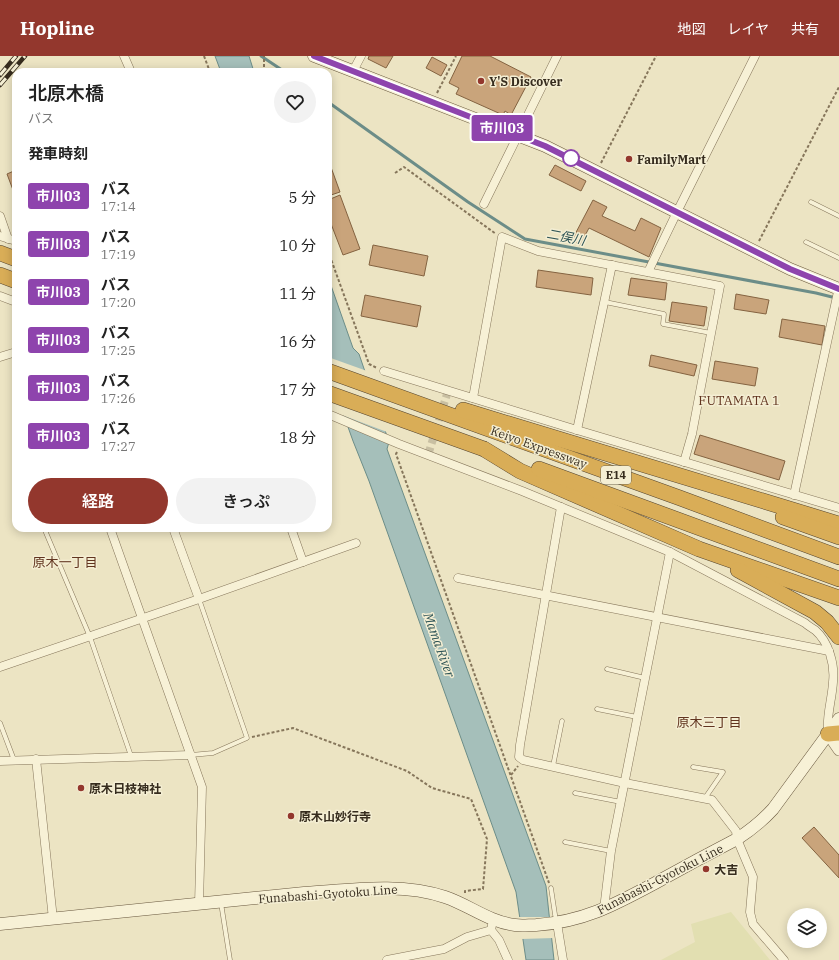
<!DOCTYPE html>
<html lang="ja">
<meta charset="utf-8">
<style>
body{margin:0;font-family:"IBM Plex Serif","Noto Sans JP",serif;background:#f2f2f2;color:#222;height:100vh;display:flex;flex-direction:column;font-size:15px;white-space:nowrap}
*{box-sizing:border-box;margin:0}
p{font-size:13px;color:#767676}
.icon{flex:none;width:22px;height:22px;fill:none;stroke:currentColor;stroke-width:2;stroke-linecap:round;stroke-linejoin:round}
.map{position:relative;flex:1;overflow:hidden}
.sheet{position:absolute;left:12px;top:12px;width:320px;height:464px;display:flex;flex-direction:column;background:#fff;border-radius:12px;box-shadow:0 2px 10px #0003}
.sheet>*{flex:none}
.badge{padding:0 8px;border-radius:3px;font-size:14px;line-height:26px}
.tools{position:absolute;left:787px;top:852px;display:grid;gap:8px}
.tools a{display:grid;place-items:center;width:40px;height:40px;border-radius:50%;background:#fff;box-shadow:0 2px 10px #0003;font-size:20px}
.map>.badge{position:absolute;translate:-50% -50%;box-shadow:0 0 0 2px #fff}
h2{padding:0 16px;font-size:15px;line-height:36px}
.round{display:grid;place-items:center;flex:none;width:42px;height:42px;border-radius:21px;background:#f2f2f2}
.head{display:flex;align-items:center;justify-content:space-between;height:68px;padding:0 16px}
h1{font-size:19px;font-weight:600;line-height:30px}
.button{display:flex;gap:8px;margin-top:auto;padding:8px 16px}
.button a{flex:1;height:46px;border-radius:24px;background:#93372d;color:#fff;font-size:16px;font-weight:600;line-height:46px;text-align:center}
.button a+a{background:#f2f2f2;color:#222}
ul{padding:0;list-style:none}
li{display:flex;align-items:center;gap:12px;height:48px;padding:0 16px}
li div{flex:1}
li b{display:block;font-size:15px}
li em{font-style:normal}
li .badge{min-width:44px;font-weight:700;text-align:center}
header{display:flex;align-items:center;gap:24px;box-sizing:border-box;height:56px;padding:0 20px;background:#93372d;color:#fff}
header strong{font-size:19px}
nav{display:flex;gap:22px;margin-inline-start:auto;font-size:14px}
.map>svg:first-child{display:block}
</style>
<header>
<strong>Hopline</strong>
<nav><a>地図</a><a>レイヤ</a><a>共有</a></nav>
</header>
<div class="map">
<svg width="839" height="904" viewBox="0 0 839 904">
<rect width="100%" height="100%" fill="#ece4c3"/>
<!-- farmland -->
<polygon fill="#e2dfb1" points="731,856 770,904 661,904 695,886 691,868"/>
<!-- water -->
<g fill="#a5bfba" stroke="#6c8d88">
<polygon points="215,0 249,0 254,16 221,16"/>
<polygon points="328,221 353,292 359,298 389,386 387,393 546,830 554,904 526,904 516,836 369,425 353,385 328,315"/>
</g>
<!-- pier -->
<g fill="#ece4c3">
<polygon points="328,301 367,315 387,376 342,359 328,321"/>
<polygon points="518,861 551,861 554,882 521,883"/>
</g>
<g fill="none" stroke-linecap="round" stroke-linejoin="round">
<!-- stream -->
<g stroke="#6c8d88" stroke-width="3">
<polyline points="261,0 285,16"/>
<polyline points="328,46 468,146 525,183 816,237 836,242"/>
</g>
</g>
<!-- building -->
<g fill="#c9a47b" stroke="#846341">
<polygon points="369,0 393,0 386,12 368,3"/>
<polygon points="462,0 490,0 531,21 511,59 505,55 503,59 456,38 459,32 449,27"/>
<polygon points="432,1 447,9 441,20 426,12"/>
<polygon points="328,103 340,136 328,140"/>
<polygon points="555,109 586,125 581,135 549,119"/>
<polygon points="16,114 16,142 7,118"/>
<polygon points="340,139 360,193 343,199 328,160 328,144"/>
<polygon points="593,144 607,151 602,160 635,175 641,162 661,172 649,201 589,172 580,189 572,184"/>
<polygon points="373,189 428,200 424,220 369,209"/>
<polygon points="538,214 593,222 591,239 536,231"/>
<polygon points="631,222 667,227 665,244 628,239"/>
<polygon points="736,238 769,244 766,258 734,253"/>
<polygon points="365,239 421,250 417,271 361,260"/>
<polygon points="672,246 707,251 704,270 669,265"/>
<polygon points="782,263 825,270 822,289 779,281"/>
<polygon points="651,299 697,309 694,320 649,310"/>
<polygon points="715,305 758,312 755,330 712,323"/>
<polygon points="700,379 785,405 779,424 694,398"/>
<polygon points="814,771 839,799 839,822 802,782"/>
</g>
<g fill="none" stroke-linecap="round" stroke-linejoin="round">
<!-- minor-tunnel -->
<polyline stroke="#c8bfa2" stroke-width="8" stroke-dasharray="8 4" stroke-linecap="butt" points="428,399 448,335"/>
<defs>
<g id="service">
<polyline points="811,146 839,160"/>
<polyline points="806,186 839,202"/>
<polyline points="605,246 664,258 663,268 711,277"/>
<polyline points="44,472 90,581 131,700"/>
<polyline points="607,613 645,622"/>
<polyline points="597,653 637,661"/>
<polyline points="0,667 14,704"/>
<polyline points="191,699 213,697 247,682 199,543"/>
<polyline points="553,710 562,665"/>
<polyline points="693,711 723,716 705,742"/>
<polyline points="575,737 621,746"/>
<polyline points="565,786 611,795"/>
<polyline points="551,832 556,865"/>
<polyline points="221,847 230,904"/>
</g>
<g id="minor">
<polyline points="124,0 131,16"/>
<polyline points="353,15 361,0"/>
<polyline points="484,148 557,0"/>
<polyline points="0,160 8,183"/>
<polyline points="0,180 16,185"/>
<polyline points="648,216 677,156 755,0"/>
<polyline points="0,240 16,246"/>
<polyline points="0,301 16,296"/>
<polyline points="384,315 577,374 839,452"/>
<polyline points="473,342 502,181 538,195 720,230 692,378 684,406"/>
<path d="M328,358L399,388L522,435L670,496L805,567C808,570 812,572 815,574C829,586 835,609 833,626C832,644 826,660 828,678"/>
<polyline points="577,374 612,209"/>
<polyline points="794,439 839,231"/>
<polyline points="561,451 520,689 519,701 523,704 625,727 712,744 736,775 737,783 753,821 750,856 753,868 784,904"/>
<polyline points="110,472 202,731 199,848"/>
<polyline points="173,472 199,543"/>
<polyline points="291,472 303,506"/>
<polyline points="458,522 829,595"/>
<polyline points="0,611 199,543 356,487"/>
<polyline points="36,703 53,863"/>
<polyline points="0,705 191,699"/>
<polyline points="604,853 611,795 670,496"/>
<polyline points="557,867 563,904"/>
<polyline points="491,874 499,884 508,904"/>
<polyline points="387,904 444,893 467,881 491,874 493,864"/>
</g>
<polyline id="tertiary" points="828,678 839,694"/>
<g id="secondary">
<polyline points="314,0 545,90 790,213 839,233"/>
<path d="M0,868L304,837C350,834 401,826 445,841C469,849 489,866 515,869C522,870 529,869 536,869C584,866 616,848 657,826C684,811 710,797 737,783C751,774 762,765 773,753L839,663"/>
</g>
<g id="motorway">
<polyline points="0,197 16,203"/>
<polyline points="0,219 16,225"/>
<polyline points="328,315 680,442 839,501"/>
<polyline points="463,354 839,468"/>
<polyline points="484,393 520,415 699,493 839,542"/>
<polyline points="539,413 839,523"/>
<polyline points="783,461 839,481"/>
<polyline points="738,514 815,556 827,566 839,581"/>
<polyline points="828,678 839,677"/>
</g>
</defs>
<!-- service casing -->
<use href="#service" stroke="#86765b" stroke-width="5"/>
<!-- minor casing -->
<use href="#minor" stroke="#86765b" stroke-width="9"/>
<!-- tertiary casing -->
<use href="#tertiary" stroke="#86765b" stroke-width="12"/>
<!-- secondary casing -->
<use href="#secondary" stroke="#68573e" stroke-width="13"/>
<!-- motorway casing -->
<use href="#motorway" stroke="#54442f" stroke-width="16"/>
<!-- path -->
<g stroke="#86765b" stroke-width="2" stroke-dasharray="3 2" stroke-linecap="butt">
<polyline points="204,0 210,16"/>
<polyline points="264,16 264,0"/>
<polyline points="437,37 456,0"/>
<polyline points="601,107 656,0"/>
<polyline points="395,117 404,111 496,178"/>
<polyline points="759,185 839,31"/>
<polyline points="328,195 369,308 377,312"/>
<polyline points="397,396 396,398 549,827"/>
<polyline points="252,681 293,672 407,715 432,732 471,743 487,783 483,833 465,835 465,838"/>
<polyline points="511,719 518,710"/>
</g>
<!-- service -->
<use href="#service" stroke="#f7f1d6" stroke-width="4"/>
<!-- minor -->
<use href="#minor" stroke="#f7f1d6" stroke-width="8"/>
<!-- tertiary -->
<use href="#tertiary" stroke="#f7f1d6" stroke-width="11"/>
<!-- secondary -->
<use href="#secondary" stroke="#f7f1d6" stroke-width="12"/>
<!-- motorway -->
<use href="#motorway" stroke="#d9ad57" stroke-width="15"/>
<defs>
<g id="rail">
<polyline points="0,19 16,0"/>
<polyline points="0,29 25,0"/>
</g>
</defs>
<!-- rail casing -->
<use href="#rail" stroke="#362c1e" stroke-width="4.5"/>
<!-- rail -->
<use href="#rail" stroke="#f4eed3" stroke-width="3" stroke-dasharray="9" stroke-linecap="butt"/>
<defs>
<polyline id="motorway-bridge" points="328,337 484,393"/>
</defs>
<!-- motorway-bridge casing -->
<use href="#motorway-bridge" stroke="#54442f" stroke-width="16" stroke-linecap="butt"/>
<!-- motorway-bridge -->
<use href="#motorway-bridge" stroke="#d9ad57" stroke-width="15"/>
</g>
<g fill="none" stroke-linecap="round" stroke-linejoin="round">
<defs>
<polyline id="line" points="314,0 545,90 790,213 839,233"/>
</defs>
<!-- line casing -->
<use href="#line" stroke="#fff" stroke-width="9"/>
<!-- line -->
<use href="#line" stroke="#8e44ad" stroke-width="6"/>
</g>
<!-- markers -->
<g fill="#93372d" stroke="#f4eed3" stroke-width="1.5">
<circle cx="481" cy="25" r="4"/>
<circle cx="629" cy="103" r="4"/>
<circle cx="81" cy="732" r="4"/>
<circle cx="291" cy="760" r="4"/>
<circle cx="706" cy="813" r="4"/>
</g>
<circle fill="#fff" stroke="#8e44ad" stroke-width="2" cx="571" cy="102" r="8"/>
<g text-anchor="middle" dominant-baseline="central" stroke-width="3" stroke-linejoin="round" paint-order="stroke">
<!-- shield labels -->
<rect fill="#f4eed3" stroke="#6f6654" stroke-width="1" x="601" y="410" width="30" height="18" rx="3"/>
<g font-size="11" font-weight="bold" fill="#362c1e">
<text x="616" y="419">E14</text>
</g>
<!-- poi labels -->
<g font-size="12" font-weight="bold" fill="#362c1e" stroke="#f4eed3" text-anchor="start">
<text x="489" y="25">Y'S Discover</text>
<text x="637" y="103">FamilyMart</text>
<text x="89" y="732">原木日枝神社</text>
<text x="299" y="760">原木山妙行寺</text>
<text x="714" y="813">大吉</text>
</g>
<!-- street labels -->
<g font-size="12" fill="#362c1e" stroke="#f4eed3">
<text transform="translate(539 391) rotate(20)">Keiyo Expressway</text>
<text transform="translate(660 823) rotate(-27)">Funabashi-Gyotoku Line</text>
<text transform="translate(328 838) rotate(-4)">Funabashi-Gyotoku Line</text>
</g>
<!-- water labels -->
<g font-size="13" font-style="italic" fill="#2e5456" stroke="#f4eed3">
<text transform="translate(566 181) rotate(11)">二俣川</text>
<text transform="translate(439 589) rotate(70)">Mama River</text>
</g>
<!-- neighbourhood labels -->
<g font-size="13" fill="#61341f" stroke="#f4eed3">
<text x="739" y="344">FUTAMATA 1</text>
<text x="65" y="506">原木一丁目</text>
<text x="709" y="666">原木三丁目</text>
</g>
</g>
</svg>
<div class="tools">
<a><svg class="icon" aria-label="layers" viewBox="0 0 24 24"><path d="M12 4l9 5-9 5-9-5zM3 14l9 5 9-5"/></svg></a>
</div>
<b class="badge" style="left:502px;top:72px;background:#8e44ad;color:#fff">市川03</b>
<section class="sheet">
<div class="head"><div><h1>北原木橋</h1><p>バス</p></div><a class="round"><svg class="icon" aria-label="heart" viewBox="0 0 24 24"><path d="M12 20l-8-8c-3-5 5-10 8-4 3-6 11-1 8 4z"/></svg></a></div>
<h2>発車時刻</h2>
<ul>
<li><span class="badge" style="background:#8e44ad;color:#fff">市川03</span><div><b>バス</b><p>17:14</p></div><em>5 分</em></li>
<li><span class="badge" style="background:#8e44ad;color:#fff">市川03</span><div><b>バス</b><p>17:19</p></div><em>10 分</em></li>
<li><span class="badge" style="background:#8e44ad;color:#fff">市川03</span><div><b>バス</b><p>17:20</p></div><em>11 分</em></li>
<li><span class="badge" style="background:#8e44ad;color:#fff">市川03</span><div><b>バス</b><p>17:25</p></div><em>16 分</em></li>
<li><span class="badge" style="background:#8e44ad;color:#fff">市川03</span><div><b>バス</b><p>17:26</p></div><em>17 分</em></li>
<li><span class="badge" style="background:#8e44ad;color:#fff">市川03</span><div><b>バス</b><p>17:27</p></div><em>18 分</em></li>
</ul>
<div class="button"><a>経路</a><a>きっぷ</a></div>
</section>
</div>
